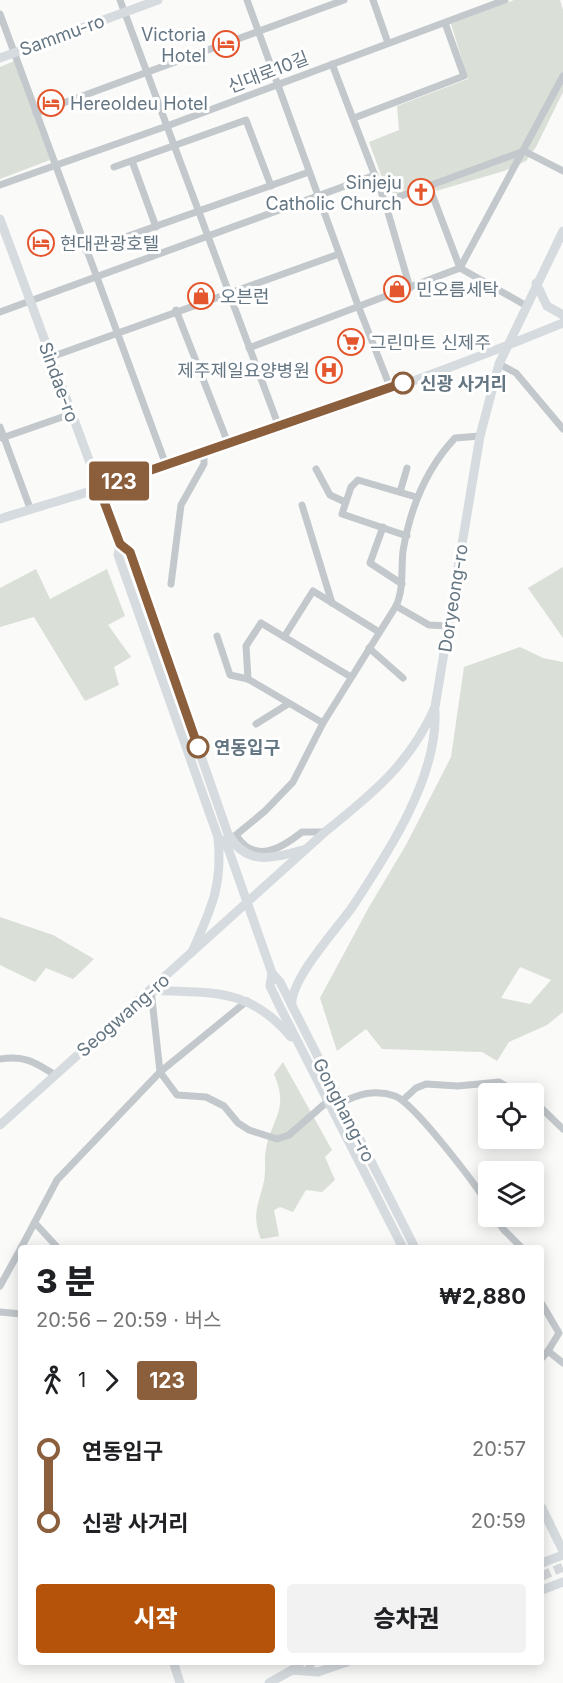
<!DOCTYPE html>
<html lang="ko">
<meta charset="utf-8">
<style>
body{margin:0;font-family:Inter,"Noto Sans KR",sans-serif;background:#f2f2f2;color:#202124;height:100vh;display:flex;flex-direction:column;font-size:22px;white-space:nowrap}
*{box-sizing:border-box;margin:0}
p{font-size:20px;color:#757577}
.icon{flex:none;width:33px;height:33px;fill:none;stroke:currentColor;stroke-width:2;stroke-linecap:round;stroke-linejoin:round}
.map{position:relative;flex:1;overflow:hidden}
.drawer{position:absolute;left:18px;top:1245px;width:526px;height:420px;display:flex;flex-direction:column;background:#fff;border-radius:6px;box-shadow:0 3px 15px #0003}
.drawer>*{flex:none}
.badge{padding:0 12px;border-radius:4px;font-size:21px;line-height:39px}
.fabs{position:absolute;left:478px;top:1083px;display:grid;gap:12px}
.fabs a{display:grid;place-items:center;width:66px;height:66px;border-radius:6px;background:#fff;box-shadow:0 3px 15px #0003;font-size:30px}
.map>.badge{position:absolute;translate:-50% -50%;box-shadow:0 0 0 3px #fff}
.legs{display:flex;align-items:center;gap:9px;height:66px;padding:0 18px;font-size:20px}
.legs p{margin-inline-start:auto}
.head{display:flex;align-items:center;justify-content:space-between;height:102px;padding:0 18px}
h1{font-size:33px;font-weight:800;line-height:45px}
.cta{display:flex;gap:12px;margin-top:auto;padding:12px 18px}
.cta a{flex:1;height:69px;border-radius:6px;background:#b45309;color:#fff;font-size:24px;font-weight:800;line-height:69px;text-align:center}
.cta a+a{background:#f2f2f2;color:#202124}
ul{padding:0 18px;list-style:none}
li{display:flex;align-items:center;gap:21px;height:72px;font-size:22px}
li i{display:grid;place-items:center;width:9px;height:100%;margin:0 8px;background:currentColor}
li i::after{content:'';width:15px;height:15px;margin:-8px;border:4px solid;border-radius:50%;background:#fff}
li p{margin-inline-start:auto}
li:first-child i{background:linear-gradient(#0000 50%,currentColor 0)}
li:last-child i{background:linear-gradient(currentColor 50%,#0000 0)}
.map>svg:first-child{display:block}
</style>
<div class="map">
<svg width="563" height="1683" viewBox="0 0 563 1683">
<rect width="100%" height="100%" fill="#fafaf8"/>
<!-- green -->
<g fill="#dadfd7" fill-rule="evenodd">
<polygon points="514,0 560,0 563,10 563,92 536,147 526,161 504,171 436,191 435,188 415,196 388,194 369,142 399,130 397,106 468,79 451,24"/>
<polygon points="14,61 50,160 0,179 0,67"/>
<polygon points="563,567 563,638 528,588"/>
<polygon points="36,569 50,599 107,569 125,616 108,625 131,657 114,667 119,685 85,701 34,617 0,627 0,588"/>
<path d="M520,647L543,658L563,662V1012L547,1025L509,1042L497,1061L482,1052L382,1049L366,1029L337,1051L320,998L369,907L406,845L451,757L464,667ZM520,967L551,980L530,1004L501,998Z"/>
<polygon points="0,917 53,935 94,959 73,979 46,968 35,982 0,965"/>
<path d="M283,1062L332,1150L325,1157L335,1180L322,1192L306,1190L293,1212L280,1207L274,1210L279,1236L261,1239C251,1214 259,1204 264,1181C266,1170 264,1159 266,1149C273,1115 289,1110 274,1074Z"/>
</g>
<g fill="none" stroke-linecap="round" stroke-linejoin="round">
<!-- secondary-tunnel -->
<g stroke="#d5d9db" stroke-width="9" stroke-dasharray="9 4.5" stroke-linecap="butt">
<polyline points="542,1576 563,1567"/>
<polyline points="293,1670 313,1662"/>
</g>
<!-- street -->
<g stroke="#c3c8cc" stroke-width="7">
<polyline points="120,0 279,427"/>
<polyline points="247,0 359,308 390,387"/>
<polyline points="373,0 388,43"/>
<polyline points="0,14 166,465"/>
<polyline points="332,64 385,202 410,288"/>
<polyline points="36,113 344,0"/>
<polyline points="354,118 464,76 445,23"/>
<polyline points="132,161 156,227"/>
<polyline points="114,167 246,120 271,186"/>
<polyline points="0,185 167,126 505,0"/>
<polyline points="429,186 460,268 525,305"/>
<polyline points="385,202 524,151 563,171"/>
<polyline points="86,251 309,172"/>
<polyline points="176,310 228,443"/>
<polyline points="0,312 375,175"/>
<polyline points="249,348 460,268 563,76"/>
<polyline points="51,357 339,254"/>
<polyline points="499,364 516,373 563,429"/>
<polyline points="0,427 30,508"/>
<polyline points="2,438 71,414"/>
<polyline points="316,469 330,495 345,502"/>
<polyline points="400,492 407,468"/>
<polyline points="302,505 332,603"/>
<polyline points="383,527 370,563 402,584"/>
<polyline points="407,536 342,514 351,487 358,480 416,497"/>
<polyline points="171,584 181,505 204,464 204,452"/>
<polyline points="396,606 429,625 448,626"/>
<polyline points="217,636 230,675 248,679 323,723"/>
<polyline points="284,637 313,591 379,632"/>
<polyline points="369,648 403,678"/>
<polyline points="248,679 246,646 261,623 351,677"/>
<polyline points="256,724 288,704"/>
<path d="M325,832H302C282,848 255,865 236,835L265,811L293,782L323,723L396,606C404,589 401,569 403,551C410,509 426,469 455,438L480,436"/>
<polyline points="247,1001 160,1072 177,1095 206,1097 224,1106 238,1123 249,1130 277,1139 289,1135 328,1101"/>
<path d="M0,1059C24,1055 35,1062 55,1075"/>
<polyline points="403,1100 416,1088 426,1084 458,1086 499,1082 520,1094"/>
<polyline points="534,1101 563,1129"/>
<path d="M341,1103C358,1094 375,1089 395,1096C415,1104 476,1185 489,1206"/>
<polyline points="495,1216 503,1229 522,1248"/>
<polyline points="35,1223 58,1248"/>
<polyline points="21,1248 57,1180 160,1072 151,990"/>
<polyline points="0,1286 21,1248"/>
<polyline points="542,1304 559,1333 548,1351 563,1363"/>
<polyline points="0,1312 21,1314"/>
<polyline points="542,1358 548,1351"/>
</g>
<!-- secondary -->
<g stroke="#d6dbdf" stroke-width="9">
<polyline points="0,58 158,0"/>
<polyline points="0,219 120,544 118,555 218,837 228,848"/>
<polyline points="536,283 547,306 563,315"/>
<path d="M0,519C33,508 67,499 100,488C255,437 412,385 563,323"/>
<polyline points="120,544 130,552 228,834 228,848 272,973 280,982 415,1248"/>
<path d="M229,835C247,868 277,857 306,849"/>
<path d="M192,952C211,909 223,886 218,837"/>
<polyline points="272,973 270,986 280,1007 403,1248"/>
<path d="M151,990C212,994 248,986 291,1037"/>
<path d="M292,1006C289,980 337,929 353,906C388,853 438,777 435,711"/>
<path d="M0,1125L325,832C372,794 410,764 435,707L480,436L499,364L563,231"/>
<polyline points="542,1508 563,1551"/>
<polyline points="542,1563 563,1555"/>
<polyline points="542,1590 563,1582"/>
<polyline points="174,1664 180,1683"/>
<polyline points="292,1670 318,1672 347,1662"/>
<polyline points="269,1683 292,1670 301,1662"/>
</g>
</g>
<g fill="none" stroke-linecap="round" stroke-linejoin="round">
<defs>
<polyline id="line-1" points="198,747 130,552 120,544 99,488 403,383"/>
</defs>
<!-- line-1 casing -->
<use href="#line-1" stroke="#fff" stroke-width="14"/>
<!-- line-1 -->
<use href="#line-1" stroke="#8b5e3c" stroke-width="9"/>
</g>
<!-- icons -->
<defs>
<symbol id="hotel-ring" viewBox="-11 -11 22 22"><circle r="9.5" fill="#fff" stroke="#e4572e" stroke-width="1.5"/><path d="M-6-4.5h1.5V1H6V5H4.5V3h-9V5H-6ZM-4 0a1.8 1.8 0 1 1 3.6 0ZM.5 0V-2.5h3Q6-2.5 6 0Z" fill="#e4572e"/></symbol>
<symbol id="church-ring" viewBox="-11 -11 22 22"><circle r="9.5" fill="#fff" stroke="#e4572e" stroke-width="1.5"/><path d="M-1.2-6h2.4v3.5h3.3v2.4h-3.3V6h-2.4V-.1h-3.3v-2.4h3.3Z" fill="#e4572e"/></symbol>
<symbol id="shop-ring" viewBox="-11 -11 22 22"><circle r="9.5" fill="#fff" stroke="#e4572e" stroke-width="1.5"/><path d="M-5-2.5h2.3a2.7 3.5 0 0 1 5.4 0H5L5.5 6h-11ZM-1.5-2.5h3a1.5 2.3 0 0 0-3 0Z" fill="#e4572e"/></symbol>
<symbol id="supermarket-ring" viewBox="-11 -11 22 22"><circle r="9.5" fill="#fff" stroke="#e4572e" stroke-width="1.5"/><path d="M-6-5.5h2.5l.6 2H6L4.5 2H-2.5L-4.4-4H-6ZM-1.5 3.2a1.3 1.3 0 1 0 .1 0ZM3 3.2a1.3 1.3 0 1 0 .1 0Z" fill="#e4572e"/></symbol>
<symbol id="hospital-ring" viewBox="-11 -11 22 22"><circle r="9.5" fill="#fff" stroke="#e4572e" stroke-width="1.5"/><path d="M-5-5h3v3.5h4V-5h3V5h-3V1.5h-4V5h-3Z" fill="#e4572e"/></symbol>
</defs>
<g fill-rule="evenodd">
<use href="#hotel-ring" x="211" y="29" width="30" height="30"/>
<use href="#hotel-ring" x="36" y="88" width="30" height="30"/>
<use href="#church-ring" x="406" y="177" width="30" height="30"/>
<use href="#hotel-ring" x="26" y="228" width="30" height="30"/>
<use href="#shop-ring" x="382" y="274" width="30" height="30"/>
<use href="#shop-ring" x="186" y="281" width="30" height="30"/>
<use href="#supermarket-ring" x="336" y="327" width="30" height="30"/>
<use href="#hospital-ring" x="314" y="355" width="30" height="30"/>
</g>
<!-- markers -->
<g fill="#fff" stroke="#8b5e3c" stroke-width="3">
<circle cx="403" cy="383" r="10"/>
<circle cx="198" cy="747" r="10"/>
</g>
<g text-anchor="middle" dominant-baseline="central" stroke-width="6" stroke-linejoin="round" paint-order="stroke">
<!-- poi labels -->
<g font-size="18" fill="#657683" stroke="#fff" text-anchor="start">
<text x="206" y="34" text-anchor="end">Victoria<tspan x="206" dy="21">Hotel</tspan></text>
<text x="70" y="103">Hereoldeu Hotel</text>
<text x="402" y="182" text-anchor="end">Sinjeju<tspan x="402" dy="21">Catholic Church</tspan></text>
<text x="60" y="243">현대관광호텔</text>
<text x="416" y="289">민오름세탁</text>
<text x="220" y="296">오븐런</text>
<text x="370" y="342">그린마트 신제주</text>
<text x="310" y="370" text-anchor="end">제주제일요양병원</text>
</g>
<!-- street labels -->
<g font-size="18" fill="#657683" stroke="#fff">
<text transform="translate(62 35) rotate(-20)">Sammu-ro</text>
<text transform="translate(268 72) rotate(-21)">신대로10길</text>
<text transform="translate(59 382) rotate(70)">Sindae-ro</text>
<text transform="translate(453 598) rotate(-81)">Doryeong-ro</text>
<text transform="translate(123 1015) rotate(-41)">Seogwang-ro</text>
<text transform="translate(344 1110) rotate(63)">Gonghang-ro</text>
</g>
<!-- stop labels -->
<g font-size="18" font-weight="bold" fill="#657683" stroke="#fff" text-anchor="start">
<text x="420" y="383">신광 사거리</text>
<text x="214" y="747">연동입구</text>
</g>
</g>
</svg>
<div class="fabs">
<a><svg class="icon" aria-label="locate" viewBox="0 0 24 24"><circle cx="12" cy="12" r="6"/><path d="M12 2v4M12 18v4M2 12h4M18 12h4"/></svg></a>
<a><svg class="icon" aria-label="layers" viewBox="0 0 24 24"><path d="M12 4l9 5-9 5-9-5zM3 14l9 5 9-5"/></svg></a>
</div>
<b class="badge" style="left:119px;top:481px;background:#8b5e3c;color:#fff">123</b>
<section class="drawer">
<div class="head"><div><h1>3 분</h1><p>20:56 – 20:59 · 버스</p></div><b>₩2,880</b></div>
<div class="legs"><svg class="icon" aria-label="walk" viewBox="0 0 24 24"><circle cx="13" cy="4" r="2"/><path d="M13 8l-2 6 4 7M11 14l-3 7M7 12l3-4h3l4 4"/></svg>1<svg class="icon" aria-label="forward" viewBox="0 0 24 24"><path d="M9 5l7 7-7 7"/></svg><b class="badge" style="background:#8b5e3c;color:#fff">123</b></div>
<ul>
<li><i style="color:#8b5e3c"></i><b>연동입구</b><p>20:57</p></li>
<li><i style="color:#8b5e3c"></i><b>신광 사거리</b><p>20:59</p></li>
</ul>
<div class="cta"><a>시작</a><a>승차권</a></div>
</section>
</div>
